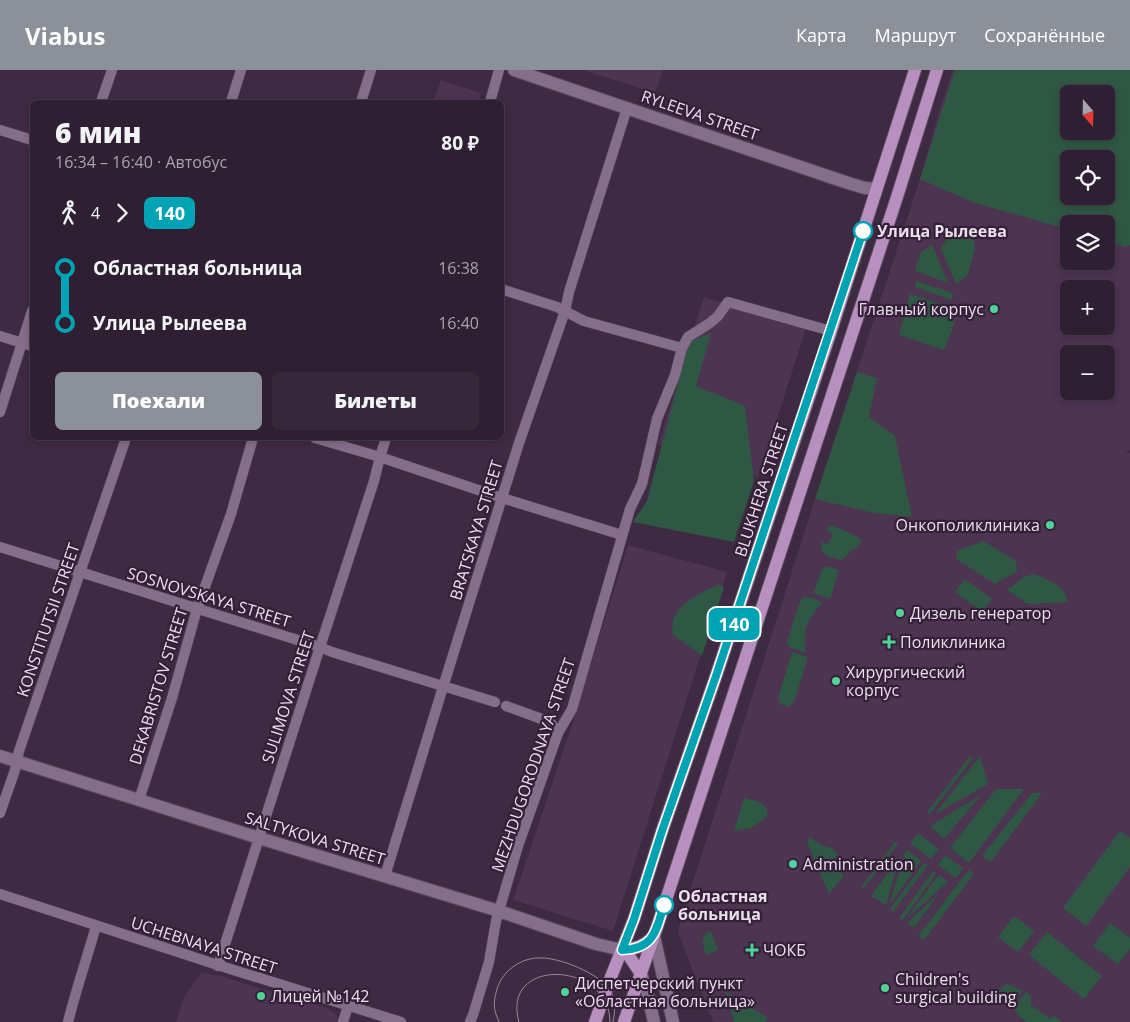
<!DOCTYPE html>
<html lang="ru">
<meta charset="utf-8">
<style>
body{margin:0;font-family:"Open Sans",sans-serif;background:#36283a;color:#f1f3f6;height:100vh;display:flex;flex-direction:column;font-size:19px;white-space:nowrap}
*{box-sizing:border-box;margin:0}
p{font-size:16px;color:#a7a3ac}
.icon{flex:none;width:28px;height:28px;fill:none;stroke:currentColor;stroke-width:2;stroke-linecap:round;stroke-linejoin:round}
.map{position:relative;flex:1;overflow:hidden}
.drawer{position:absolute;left:30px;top:30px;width:474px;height:340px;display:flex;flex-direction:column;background:#2e2032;border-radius:8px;box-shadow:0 2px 8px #0003,0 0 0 1px #493e4d}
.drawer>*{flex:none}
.badge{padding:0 10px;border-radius:8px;font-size:18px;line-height:32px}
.needle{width:32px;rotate:160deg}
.tools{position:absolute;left:1060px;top:15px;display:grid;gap:10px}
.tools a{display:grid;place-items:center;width:55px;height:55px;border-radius:8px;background:#2e2032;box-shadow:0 2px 8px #0003,0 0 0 1px #493e4d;font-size:25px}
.map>.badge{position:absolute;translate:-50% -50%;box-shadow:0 0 0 2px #fff}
.legs{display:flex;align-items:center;gap:8px;height:55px;padding:0 25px;font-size:16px}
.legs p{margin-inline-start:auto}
.headline{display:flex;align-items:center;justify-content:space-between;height:85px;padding:0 25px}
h1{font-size:28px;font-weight:800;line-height:38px}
.button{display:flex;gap:10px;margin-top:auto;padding:10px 25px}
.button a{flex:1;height:58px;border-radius:8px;background:#8c9099;color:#fff;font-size:20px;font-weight:800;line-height:58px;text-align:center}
.button a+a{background:#36283a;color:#f1f3f6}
ul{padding:0 25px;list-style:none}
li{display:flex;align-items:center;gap:18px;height:55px;font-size:19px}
li i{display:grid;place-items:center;width:8px;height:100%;margin:0 6px;background:currentColor}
li i::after{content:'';width:12px;height:12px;margin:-6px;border:4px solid;border-radius:50%;background:#2e2032}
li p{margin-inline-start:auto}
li:first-child i{background:linear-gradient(#0000 50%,currentColor 0)}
li:last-child i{background:linear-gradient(currentColor 50%,#0000 0)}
header{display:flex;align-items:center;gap:30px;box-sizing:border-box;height:70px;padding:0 25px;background:#8c9099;color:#fff}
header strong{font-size:24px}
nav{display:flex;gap:28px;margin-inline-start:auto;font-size:18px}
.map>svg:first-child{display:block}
</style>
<header>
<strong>Viabus</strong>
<nav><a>Карта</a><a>Маршрут</a><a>Сохранённые</a></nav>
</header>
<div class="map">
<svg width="1130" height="952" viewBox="0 0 1130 952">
<rect width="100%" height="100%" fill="#3e2a42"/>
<!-- built -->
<g fill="#4d3451" fill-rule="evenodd">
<polygon points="583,0 663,0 655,23"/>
<path d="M953,0H1130V380L1125,382L1130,383V952H713L678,862L682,846L815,429L920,109L939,42ZM1069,24H1106V61H1069ZM1069,89H1106V126H1069ZM1069,154H1106V191H1069ZM1069,219H1106V256H1069ZM1069,284H1106V321H1069Z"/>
<polygon points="441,10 481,23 478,32 433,32"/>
<polygon points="704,227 806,259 758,407 658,375"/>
<polygon points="628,475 727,502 613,861 513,830 573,652"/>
<polygon points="201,903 222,906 242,913 328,938 334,943 337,946 339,952 176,952 184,927"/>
</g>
<!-- green -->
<g fill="#2f5844" fill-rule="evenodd">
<path d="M955,0H1130V175L1125,177L1106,171V154L1069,153L1067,159L975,133L920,109ZM1069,24H1106V61H1069ZM1069,89H1106V126H1069Z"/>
<path d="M959,162L968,165L974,171L975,178L968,205L956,214L941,179C943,171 951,166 959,162Z"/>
<polygon points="932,175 948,213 915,201 921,182"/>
<polygon points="916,211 953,223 952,230 915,217"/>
<polygon points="910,224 949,237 955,252 944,280 899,265"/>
<polygon points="711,263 696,316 745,336 754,411 734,472 633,452 647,431 689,272"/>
<polygon points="857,302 877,308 869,347 895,366 912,447 874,443 815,429"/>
<polygon points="832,455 858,467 861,471 858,477 852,480 842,490 829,487 821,480 821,475 822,472 828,474 833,464 826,460 828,457"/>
<polygon points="983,471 1016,491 1017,501 995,514 956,489 957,481"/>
<polygon points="825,497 829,497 839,500 830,529 813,523 822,500"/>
<path d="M1035,504C1048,511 1067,515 1067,532L1028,534L1007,520L1026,506Z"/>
<polygon points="965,509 992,529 982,542 955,522"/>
<path d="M721,515L724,517L702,586L673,565C672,560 672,551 675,546C680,533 708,517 721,515Z"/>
<path d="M805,526L823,532C807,550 802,559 806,583L789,577L787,572L800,531Z"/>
<polygon points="792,582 808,587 795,630 789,637 780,634 778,628"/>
<polygon points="970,686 973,688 930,744 927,742"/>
<polygon points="980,686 988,714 935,744"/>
<polygon points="996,719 1024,719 969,793 950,778"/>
<polygon points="1032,723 1042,723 991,792 982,786"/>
<polygon points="981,725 944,769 930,756"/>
<polygon points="744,728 760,732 767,739 767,747 751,758 734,761"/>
<polygon points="1120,761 1130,768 1130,797 1086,856 1063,838"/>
<polygon points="918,763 939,779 931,789 910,773"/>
<polygon points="810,767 822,776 830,777 838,784 832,792 843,801 842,803 844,805 829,824 807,772"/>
<polygon points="895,772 898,774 864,818 861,817"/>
<polygon points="906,779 921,791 889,836"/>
<polygon points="945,785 963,798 956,809 938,795"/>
<polygon points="900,786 886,835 871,826"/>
<polygon points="924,793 928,795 893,842 890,839"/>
<polygon points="969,800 974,804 924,870 918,866"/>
<polygon points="933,801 936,804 902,851 899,848"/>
<polygon points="939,805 948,812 906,849"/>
<polygon points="939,823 914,858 907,853"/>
<polygon points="1014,846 1034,861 1018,882 998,867"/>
<polygon points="1110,853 1130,868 1130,879 1118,894 1093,876"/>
<polygon points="711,861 718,880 706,885 702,871 706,863"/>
<polygon points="1047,862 1102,906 1084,929 1029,885"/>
<polygon points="1006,913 1023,921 1014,932 1008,928 1003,933 994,927"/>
<polygon points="725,921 768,948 765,952 734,952"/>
<polygon points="1026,922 1031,926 1031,935 1050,949 1055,946 1062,952 1027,952 1017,944 1015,936"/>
</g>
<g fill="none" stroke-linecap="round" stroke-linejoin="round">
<defs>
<g id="street">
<polyline points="101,32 112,0"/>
<polyline points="231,32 241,0"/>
<polyline points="361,32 371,0"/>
<polyline points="490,32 499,0"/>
<polyline points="0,60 32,70"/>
<polyline points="501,219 557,237 584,251 682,278"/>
<polyline points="0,266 32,276"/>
<polyline points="0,342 32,241"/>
<polyline points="315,368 380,387 502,428 622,465"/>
<polyline points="0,477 320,577 332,582 495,632"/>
<polyline points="506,636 550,652 558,663"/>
<polyline points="139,730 172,628 197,539 231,444 253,368"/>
<polyline points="0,743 15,700 19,681 126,368"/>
<polyline points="385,806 443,617 519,373 565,241 569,222 627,38"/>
<polyline points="0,824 224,897 401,952"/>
<polyline points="218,896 320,577 374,411 380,387 386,368"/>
<path d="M68,952C76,920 87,888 96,856"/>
<polyline points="343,952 348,936"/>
<polyline points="470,952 473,945 489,892 496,851 518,776 558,663 572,639 630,439 642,414 657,349 675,305 682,278 688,267 710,253 718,246 728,232 831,261"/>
</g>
<g id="secondary">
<polyline points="514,0 848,113 865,118 876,119"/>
<polyline points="0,686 259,768 499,841 596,874 622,880"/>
<polyline points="654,866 673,952"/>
<polyline points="641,904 647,921 654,952"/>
</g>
<g id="primary">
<path d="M622,880C636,879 644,876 654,866"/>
<polyline points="622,880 629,886 641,904"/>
<polyline points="595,952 611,907 634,849 662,761 716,606 831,261 915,0"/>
<polyline points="624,952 657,857 897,127 937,0"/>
</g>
</defs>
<!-- street casing -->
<use href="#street" stroke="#58475b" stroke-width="11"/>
<!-- secondary casing -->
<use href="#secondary" stroke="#58475b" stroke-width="14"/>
<!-- primary casing -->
<use href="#primary" stroke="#58475b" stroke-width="14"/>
<!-- street -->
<use href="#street" stroke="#856e89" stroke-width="10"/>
<!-- secondary -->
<use href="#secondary" stroke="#856e89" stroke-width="12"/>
<!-- primary -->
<use href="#primary" stroke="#b890bf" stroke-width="12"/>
<!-- tram -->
<g stroke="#97869a" stroke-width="1">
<path d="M499,952C493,938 493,934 497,919C502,902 519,889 537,888C557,886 602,904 611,922C616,931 615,942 613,952"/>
<path d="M519,952C500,886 610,891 610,952"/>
</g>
</g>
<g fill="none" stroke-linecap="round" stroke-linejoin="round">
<defs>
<path id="line-1" d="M664,835C656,861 654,879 622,880L634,849L662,761L716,606L863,161"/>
</defs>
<!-- line-1 casing -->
<use href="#line-1" stroke="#fff" stroke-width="11"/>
<!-- line-1 -->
<use href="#line-1" stroke="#00a3b4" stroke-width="8"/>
</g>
<!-- markers -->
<g fill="#fff" stroke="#00a3b4" stroke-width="2.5">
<circle cx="863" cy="161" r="9"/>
<circle cx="664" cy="835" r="9"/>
</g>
<g fill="#4ed399" stroke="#342037" stroke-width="2">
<circle cx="994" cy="239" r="5"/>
<circle cx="1050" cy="455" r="5"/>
<circle cx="900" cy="543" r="5"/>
<path d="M886.5 564.5h5v5h5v5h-5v5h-5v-5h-5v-5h5z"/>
<circle cx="836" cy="611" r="5"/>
<circle cx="793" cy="794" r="5"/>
<path d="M749.5 872.5h5v5h5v5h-5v5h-5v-5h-5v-5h5z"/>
<circle cx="885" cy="918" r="5"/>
<circle cx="565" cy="922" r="5"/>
<circle cx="261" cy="926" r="5"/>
</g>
<g text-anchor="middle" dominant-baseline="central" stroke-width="4.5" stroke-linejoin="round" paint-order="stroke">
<!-- street labels -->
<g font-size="16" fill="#ebdeed" stroke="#342037">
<text transform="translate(700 45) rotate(19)">RYLEEVA STREET</text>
<text transform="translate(761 420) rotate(-72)">BLUKHERA STREET</text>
<text transform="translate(476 460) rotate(-73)">BRATSKAYA STREET</text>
<text transform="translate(209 527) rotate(17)">SOSNOVSKAYA STREET</text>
<text transform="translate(48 550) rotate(-71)">KONSTITUTSII STREET</text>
<text transform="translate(158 616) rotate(-73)">DEKABRISTOV STREET</text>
<text transform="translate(288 627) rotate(-72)">SULIMOVA STREET</text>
<text transform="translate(533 695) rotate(-71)">MEZHDUGORODNAYA STREET</text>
<text transform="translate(315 768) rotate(17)">SALTYKOVA STREET</text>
<text transform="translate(204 875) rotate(18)">UCHEBNAYA STREET</text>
</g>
<!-- stop labels -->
<g font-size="16" font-weight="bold" fill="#ebdeed" stroke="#342037" text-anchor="start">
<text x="877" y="161">Улица Рылеева</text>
<text x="678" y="826">Областная<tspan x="678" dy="18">больница</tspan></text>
</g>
<!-- poi labels -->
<g font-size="16" fill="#ebdeed" stroke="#342037" text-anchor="start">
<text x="984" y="239" text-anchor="end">Главный корпус</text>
<text x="1040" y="455" text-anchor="end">Онкополиклиника</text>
<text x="910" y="543">Дизель генератор</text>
<text x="900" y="572">Поликлиника</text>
<text x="846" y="602">Хирургический<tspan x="846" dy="18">корпус</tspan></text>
<text x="803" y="794">Administration</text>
<text x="763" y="880">ЧОКБ</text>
<text x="895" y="909">Children's<tspan x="895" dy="18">surgical building</tspan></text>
<text x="575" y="913">Диспетчерский пункт<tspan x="575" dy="18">«Областная больница»</tspan></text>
<text x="271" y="926">Лицей №142</text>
</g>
</g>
</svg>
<div class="tools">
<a><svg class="needle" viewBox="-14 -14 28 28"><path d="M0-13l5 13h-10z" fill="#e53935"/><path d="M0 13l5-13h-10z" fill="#a7a3ac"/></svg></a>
<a><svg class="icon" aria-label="locate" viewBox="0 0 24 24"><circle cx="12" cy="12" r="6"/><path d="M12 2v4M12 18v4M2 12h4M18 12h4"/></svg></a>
<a><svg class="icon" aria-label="layers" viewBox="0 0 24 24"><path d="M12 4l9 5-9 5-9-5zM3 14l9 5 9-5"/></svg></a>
<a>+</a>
<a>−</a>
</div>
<b class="badge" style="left:734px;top:554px;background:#00a3b4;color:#fff">140</b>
<section class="drawer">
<div class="headline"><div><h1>6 мин</h1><p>16:34 – 16:40 · Автобус</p></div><b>80 ₽</b></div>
<div class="legs"><svg class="icon" aria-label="walk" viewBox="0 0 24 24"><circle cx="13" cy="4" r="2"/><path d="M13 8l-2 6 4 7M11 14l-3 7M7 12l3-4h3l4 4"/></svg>4<svg class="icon" aria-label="forward" viewBox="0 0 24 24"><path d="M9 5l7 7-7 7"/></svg><b class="badge" style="background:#00a3b4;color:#fff">140</b></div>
<ul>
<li><i style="color:#00a3b4"></i><b>Областная больница</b><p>16:38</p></li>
<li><i style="color:#00a3b4"></i><b>Улица Рылеева</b><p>16:40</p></li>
</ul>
<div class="button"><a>Поехали</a><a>Билеты</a></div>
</section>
</div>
